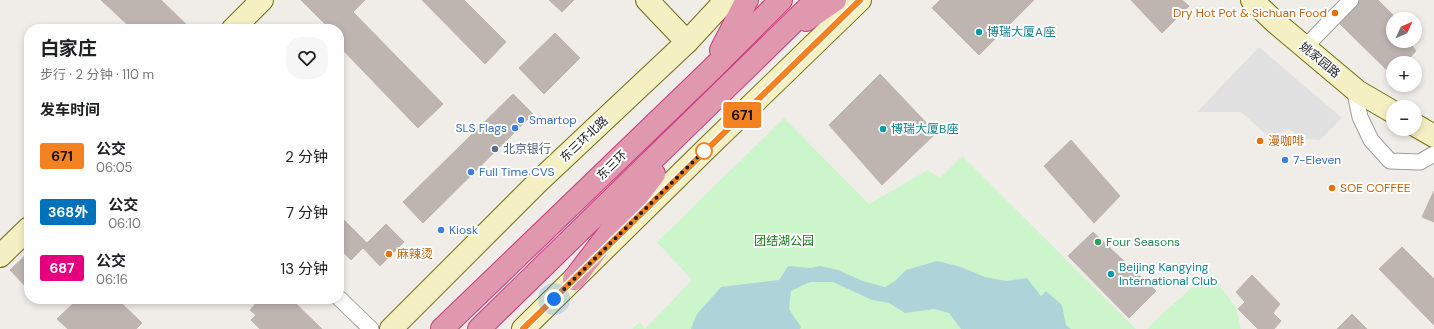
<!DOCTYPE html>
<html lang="zh">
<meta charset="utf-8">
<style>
body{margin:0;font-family:"DM Sans","Noto Sans SC",sans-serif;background:#f6f6f6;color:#202124;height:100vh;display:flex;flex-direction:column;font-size:15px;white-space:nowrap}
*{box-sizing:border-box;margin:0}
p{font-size:13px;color:#757577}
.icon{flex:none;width:22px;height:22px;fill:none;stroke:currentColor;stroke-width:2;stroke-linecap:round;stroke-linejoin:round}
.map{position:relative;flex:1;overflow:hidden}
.sheet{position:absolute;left:24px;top:24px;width:320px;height:280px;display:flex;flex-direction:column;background:#fff;border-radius:16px;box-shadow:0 2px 6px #0003}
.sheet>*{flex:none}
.badge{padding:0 8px;border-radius:3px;font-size:14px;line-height:26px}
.needle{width:26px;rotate:45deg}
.fabs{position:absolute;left:1386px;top:12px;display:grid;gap:8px}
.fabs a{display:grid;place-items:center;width:36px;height:36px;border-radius:50%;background:#fff;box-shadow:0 2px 6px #0003;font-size:20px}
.you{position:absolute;width:20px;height:20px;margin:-10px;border:3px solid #fff;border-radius:50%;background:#1a73e8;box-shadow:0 0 0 6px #1a73e833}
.map>.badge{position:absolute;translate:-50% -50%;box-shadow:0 0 0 2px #fff}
h2{padding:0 16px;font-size:15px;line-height:36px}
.round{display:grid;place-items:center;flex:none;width:42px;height:42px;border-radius:16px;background:#f6f6f6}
.summary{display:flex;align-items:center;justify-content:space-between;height:68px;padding:0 16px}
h1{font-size:19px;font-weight:700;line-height:30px}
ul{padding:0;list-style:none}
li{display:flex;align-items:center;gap:12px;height:56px;padding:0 16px}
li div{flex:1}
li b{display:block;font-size:15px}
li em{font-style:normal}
li .badge{min-width:44px;font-weight:700;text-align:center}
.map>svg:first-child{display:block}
</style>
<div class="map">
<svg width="1434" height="329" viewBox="0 0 1434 329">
<rect width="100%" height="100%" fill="#f0ede8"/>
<!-- park -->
<g fill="#cdf5cb">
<polygon points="784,118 869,204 928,170 940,178 962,156 1136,329 632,329 640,322 645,329 692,280 657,242"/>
<polygon points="1210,272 1236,308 1241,329 1147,329 1163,313"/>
</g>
<!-- parking -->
<polygon fill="#e1e1e1" points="1259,47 1342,118 1320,140 1304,139 1289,129 1270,138 1241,112 1197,112"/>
<!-- water -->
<polygon fill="#add5d9" points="937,261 961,267 985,277 1007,281 1027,278 1041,296 1046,291 1062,305 1066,325 1071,329 961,329 949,313 934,309 905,313 889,303 872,300 833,282 810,282 791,291 789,309 801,327 800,329 691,329 697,314 721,287 779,280 788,266 811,268 820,266 838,270 863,281 885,287 895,281 906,270"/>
<!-- building -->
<g fill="#beb5b1" stroke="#c1b2ac">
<polygon points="101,0 161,0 191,29 132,29"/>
<polygon points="301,0 365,0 353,12 443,104 418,128 339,46 339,29 330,29"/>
<polygon points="422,0 464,0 506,42 485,64"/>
<polygon points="549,0 574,0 562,12"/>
<polygon points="940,0 1034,0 979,55 932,8"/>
<polygon points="1131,0 1182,0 1189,6 1162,33"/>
<polygon points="1360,0 1378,0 1393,15 1393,41 1408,41 1416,51 1405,63 1393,63 1393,76 1340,24 1357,6"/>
<polygon points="555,33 580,58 544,94 519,68"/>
<polygon points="880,74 936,133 882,185 829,125"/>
<polygon points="513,94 533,114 423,223 403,202"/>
<polygon points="1071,140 1120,196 1094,223 1044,166"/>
<polygon points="1434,191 1434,222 1422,217"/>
<polygon points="339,215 367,243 386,224 404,242 380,266 363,248 351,260 339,248"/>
<polygon points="1093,232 1156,291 1129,318 1068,256"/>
<polygon points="1402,247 1434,279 1434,325 1379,269"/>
<polygon points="29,252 29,290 10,270"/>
<polygon points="1252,275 1280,304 1273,313 1281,321 1274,329 1258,329 1238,309 1245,302 1236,292"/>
<polygon points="78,299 117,299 142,323 136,329 68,329 57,319"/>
<polygon points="260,299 291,299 322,329 260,329 251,320 256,315 250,310"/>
<polygon points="1352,314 1367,329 1337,329"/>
</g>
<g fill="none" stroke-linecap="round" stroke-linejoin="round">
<defs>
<g id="street">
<polyline points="1305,47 1351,0"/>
<polyline points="1354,88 1360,117 1371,140 1390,161 1420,162 1434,154"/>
<polyline points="339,298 371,329"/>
</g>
<g id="secondary">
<polyline points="647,0 687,42"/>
<polyline points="1252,0 1275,22 1357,91 1393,112"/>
<polyline points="233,29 262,0"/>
<polyline points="1415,125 1434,136"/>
<polyline points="0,256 29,228"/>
<polyline points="391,329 538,182 687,42 726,0"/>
<polyline points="523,329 704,151 860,0"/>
</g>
<g id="highway">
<polyline points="806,20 835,0"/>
<polyline points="721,50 747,0"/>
<polyline points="574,279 654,174"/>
<polyline points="442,329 712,69 781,0"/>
<polyline points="479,329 816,0"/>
</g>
</defs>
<!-- street casing -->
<use href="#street" stroke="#9e9e9e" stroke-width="17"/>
<!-- secondary casing -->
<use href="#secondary" stroke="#706e10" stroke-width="24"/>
<!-- highway casing -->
<use href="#highway" stroke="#cb397e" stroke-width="24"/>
<!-- street -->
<use href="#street" stroke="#fff" stroke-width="15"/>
<!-- secondary -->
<use href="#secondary" stroke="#f4f0c3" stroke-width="22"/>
<!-- highway -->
<use href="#highway" stroke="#e098af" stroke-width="22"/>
</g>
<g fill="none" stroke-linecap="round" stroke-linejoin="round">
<defs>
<polyline id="line" points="523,329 860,0"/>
</defs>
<!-- line casing -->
<use href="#line" stroke="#fff" stroke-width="9"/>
<!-- line -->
<use href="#line" stroke="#f58220" stroke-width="6"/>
<!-- walk -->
<polyline stroke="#212121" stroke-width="4" stroke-dasharray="0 7.2" points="554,299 704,151"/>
</g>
<!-- markers -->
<g fill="#e8710a" stroke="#fff" stroke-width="1.5">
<circle cx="1335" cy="13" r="4"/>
<circle cx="1260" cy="141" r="4"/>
<circle cx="1332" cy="188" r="4"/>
<circle cx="389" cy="254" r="4"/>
</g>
<g fill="#0f9aa8" stroke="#fff" stroke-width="1.5">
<circle cx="979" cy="32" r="4"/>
<circle cx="883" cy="129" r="4"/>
<circle cx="1111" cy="274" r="4"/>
</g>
<g fill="#3f7fe0" stroke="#fff" stroke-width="1.5">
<circle cx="521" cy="120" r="4"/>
<circle cx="515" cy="128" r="4"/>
<circle cx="1285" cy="160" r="4"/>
<circle cx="471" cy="172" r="4"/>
<circle cx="441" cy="230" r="4"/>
</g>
<circle fill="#5c6f8a" stroke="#fff" stroke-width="1.5" cx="495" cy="149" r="4"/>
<circle fill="#fff" stroke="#f58220" stroke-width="2" cx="704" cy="151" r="8"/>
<circle fill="#2e9e5b" stroke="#fff" stroke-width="1.5" cx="1098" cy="242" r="4"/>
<g text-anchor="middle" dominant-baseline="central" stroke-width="4" stroke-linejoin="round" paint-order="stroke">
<!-- food labels -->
<g font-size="12" fill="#c56008" stroke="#fff" text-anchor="start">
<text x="1327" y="13" text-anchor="end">Dry Hot Pot &amp; Sichuan Food</text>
<text x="1268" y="141">漫咖啡</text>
<text x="1340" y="188">SOE COFFEE</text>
<text x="397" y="254">麻辣烫</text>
</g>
<!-- culture labels -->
<g font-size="12" fill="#0d838f" stroke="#fff" text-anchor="start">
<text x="987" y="32">博瑞大厦A座</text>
<text x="891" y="129">博瑞大厦B座</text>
<text x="1119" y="267">Beijing Kangying<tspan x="1119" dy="14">International Club</tspan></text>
</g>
<!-- street labels -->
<g font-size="12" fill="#212121" stroke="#fff">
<text transform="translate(1320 60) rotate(40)">姚家园路</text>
<text transform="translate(584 139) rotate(-43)">东三环北路</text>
<text transform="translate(612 165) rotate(-44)">东三环</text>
</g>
<!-- shop labels -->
<g font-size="12" fill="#366cbe" stroke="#fff" text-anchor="start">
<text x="529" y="120">Smartop</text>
<text x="507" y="128" text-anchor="end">SLS Flags</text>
<text x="1293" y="160">7-Eleven</text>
<text x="479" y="172">Full Time CVS</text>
<text x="449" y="230">Kiosk</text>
</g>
<!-- service labels -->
<g font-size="12" fill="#4e5e75" stroke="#fff" text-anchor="start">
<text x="503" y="149">北京银行</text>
</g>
<!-- park labels -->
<g font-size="12" fill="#1c7717" stroke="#fff">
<text x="784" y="241">团结湖公园</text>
</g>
<!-- leisure labels -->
<g font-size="12" fill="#27864d" stroke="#fff" text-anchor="start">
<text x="1106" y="242">Four Seasons</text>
</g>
</g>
</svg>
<div class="fabs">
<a><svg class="needle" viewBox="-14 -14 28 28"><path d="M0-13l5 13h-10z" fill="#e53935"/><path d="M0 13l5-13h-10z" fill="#757577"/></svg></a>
<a>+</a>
<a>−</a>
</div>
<div class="you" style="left:554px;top:299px"></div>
<b class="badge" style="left:742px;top:115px;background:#f58220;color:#111">671</b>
<section class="sheet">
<div class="summary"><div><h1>白家庄</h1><p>步行 · 2 分钟 · 110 m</p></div><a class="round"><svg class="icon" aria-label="heart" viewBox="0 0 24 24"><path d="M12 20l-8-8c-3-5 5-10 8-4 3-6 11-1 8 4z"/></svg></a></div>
<h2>发车时间</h2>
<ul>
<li><span class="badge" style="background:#f58220;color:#111">671</span><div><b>公交</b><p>06:05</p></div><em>2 分钟</em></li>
<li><span class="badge" style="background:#0072bc;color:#fff">368外</span><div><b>公交</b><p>06:10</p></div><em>7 分钟</em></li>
<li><span class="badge" style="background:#e6007e;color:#fff">687</span><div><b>公交</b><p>06:16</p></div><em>13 分钟</em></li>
</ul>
</section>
</div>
